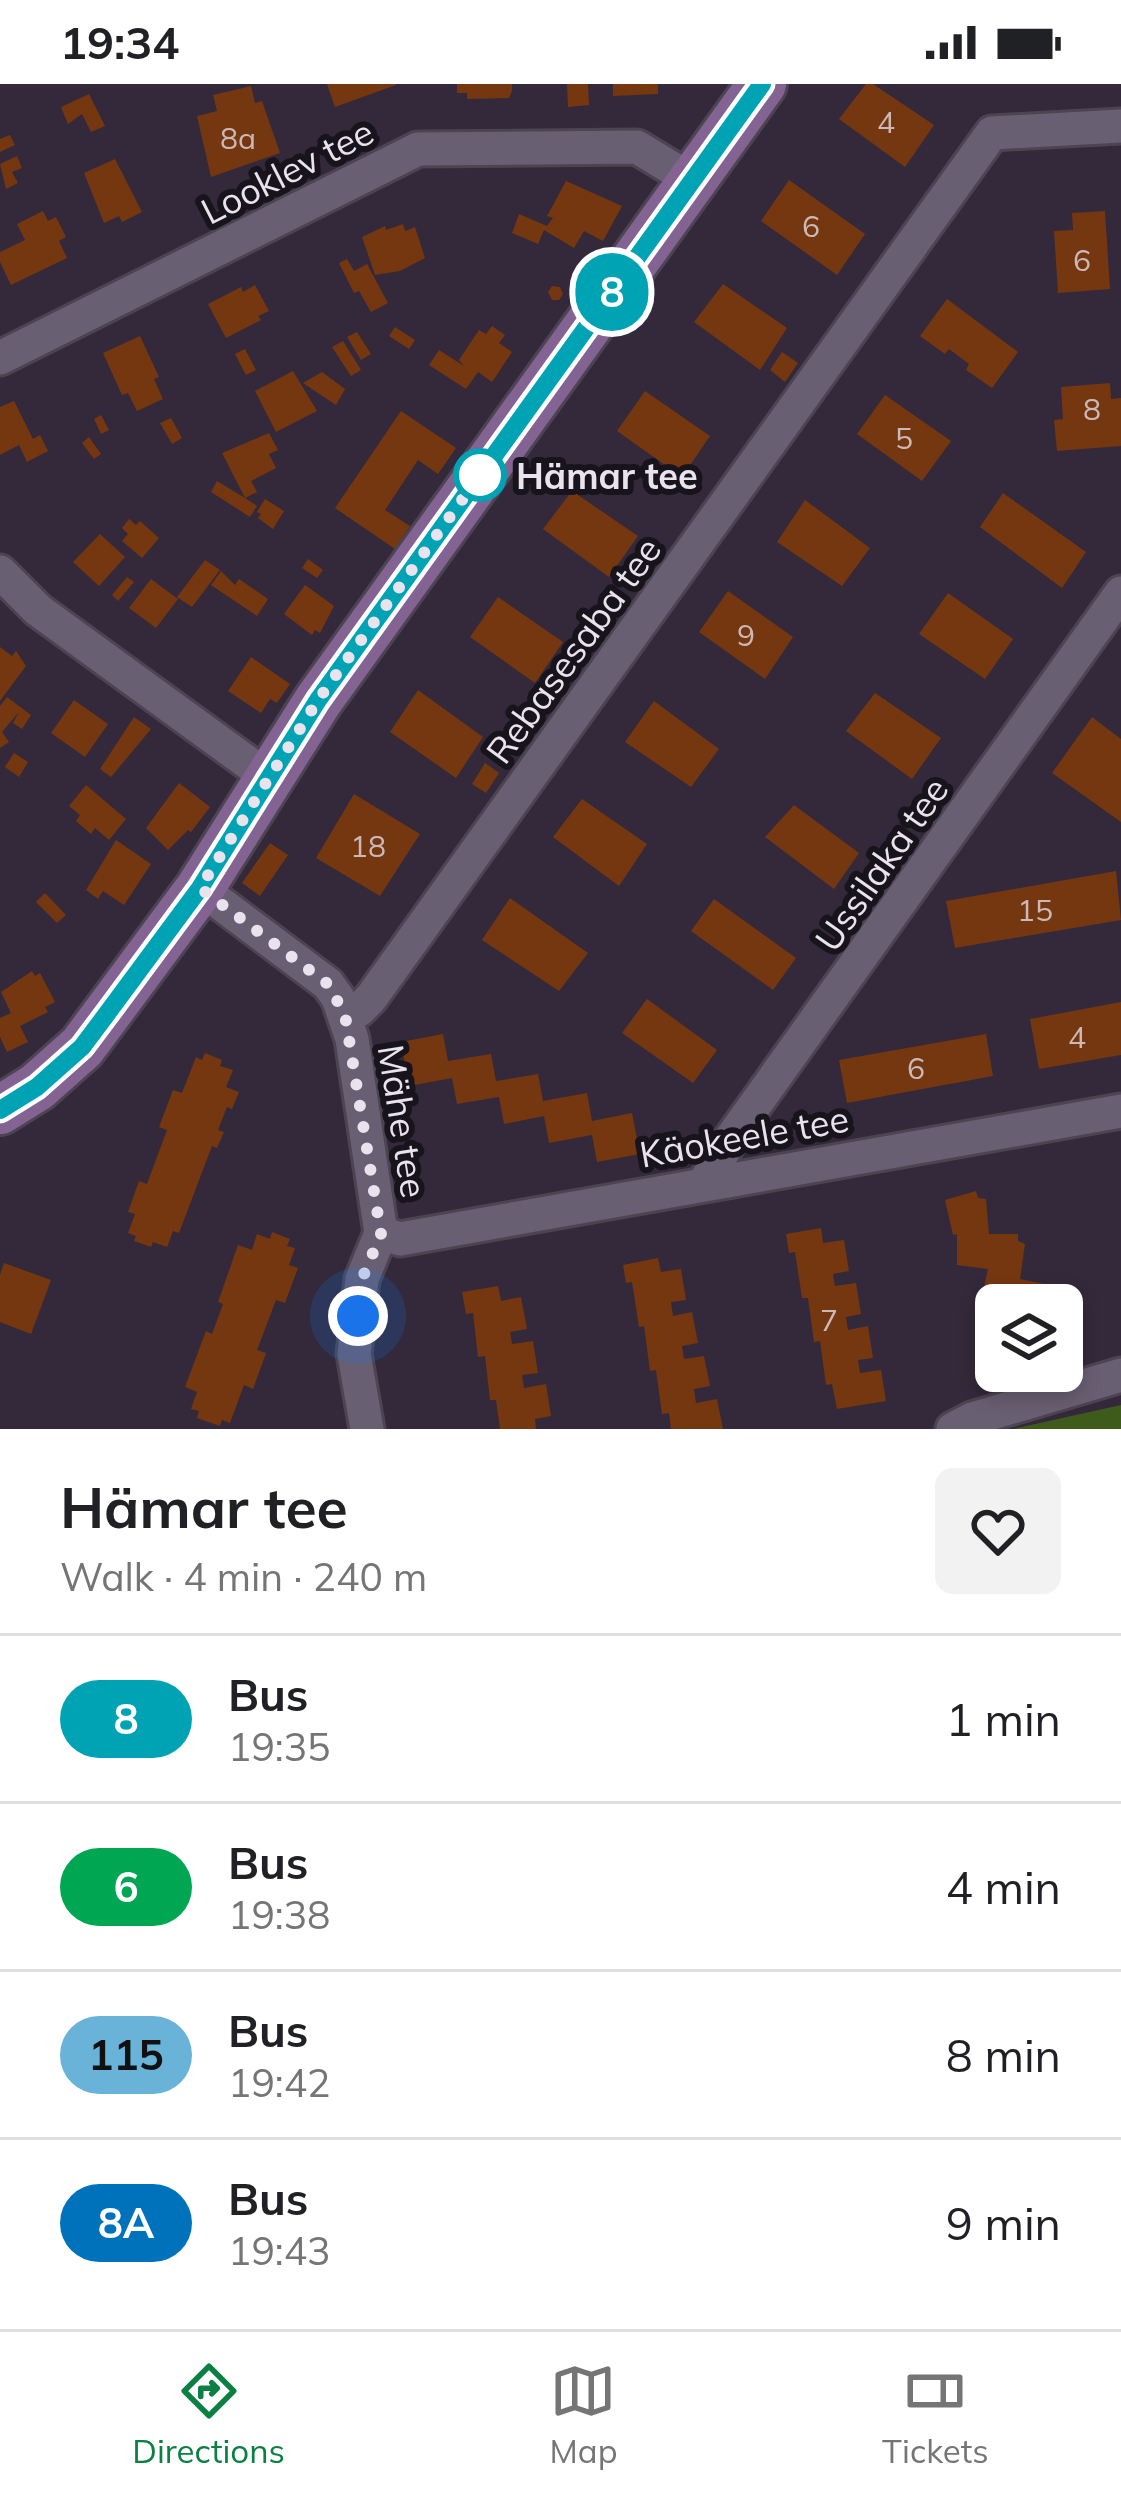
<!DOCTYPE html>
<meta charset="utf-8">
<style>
body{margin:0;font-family:Mulish,sans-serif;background:#f2f2f2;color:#202124;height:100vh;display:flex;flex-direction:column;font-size:45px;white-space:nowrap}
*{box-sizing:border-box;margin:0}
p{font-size:39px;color:#757577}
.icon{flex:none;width:66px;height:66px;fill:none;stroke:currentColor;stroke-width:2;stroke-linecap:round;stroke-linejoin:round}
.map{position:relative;height:1345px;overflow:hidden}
.sheet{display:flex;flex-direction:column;background:#fff;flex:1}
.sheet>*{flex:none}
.badge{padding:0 24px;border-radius:39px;font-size:42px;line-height:78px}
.buttons{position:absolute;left:975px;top:1200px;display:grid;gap:24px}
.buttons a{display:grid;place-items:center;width:108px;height:108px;border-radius:18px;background:#fff;box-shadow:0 6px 18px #0003;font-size:60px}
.you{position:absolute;width:60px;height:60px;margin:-30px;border:9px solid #fff;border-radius:50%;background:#1a73e8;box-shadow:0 0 0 18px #1a73e833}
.map>.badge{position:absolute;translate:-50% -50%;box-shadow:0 0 0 6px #fff}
.round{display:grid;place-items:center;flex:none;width:126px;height:126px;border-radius:18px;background:#f2f2f2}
.headline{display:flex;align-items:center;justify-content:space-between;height:204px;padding:0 60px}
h1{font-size:57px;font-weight:700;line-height:90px}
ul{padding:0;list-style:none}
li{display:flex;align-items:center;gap:36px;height:168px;padding:0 60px;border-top:3px solid #e0e0e0}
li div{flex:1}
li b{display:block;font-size:45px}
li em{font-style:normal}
li .badge{min-width:132px;font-weight:700;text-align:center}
.status{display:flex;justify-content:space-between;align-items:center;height:84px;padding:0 60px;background:#fff;direction:ltr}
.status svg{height:33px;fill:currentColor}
.menu{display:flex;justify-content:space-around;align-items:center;height:168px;border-top:3px solid #e0e0e0;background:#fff;font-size:33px;color:#757577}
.menu a{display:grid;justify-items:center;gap:6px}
.menu .on{color:#0b8043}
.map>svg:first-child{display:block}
</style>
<div class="status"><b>19:34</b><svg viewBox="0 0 49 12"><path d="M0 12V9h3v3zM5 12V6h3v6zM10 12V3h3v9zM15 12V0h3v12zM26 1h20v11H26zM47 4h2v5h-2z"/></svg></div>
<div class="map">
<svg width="1121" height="1345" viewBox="0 0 1121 1345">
<rect width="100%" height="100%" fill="#33293a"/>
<!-- green -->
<polygon fill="#3e5b1b" points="1121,1321 1121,1345 1013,1345"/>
<!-- building -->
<g fill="#753710">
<polygon points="327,0 396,0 396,1 335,23"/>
<polygon points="457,0 512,0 512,7 509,14 467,15 467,9 457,9"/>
<polygon points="567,0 588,0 589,21 568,23"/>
<polygon points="613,0 658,0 658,10 613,12"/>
<polygon points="866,0 873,0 934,41 905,83 839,35"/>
<polygon points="251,2 255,19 262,17 280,69 211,93 197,32 217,27 213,11"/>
<polygon points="89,10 105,42 91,48 82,30 68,40 61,23"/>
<polygon points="10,51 15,61 0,68 0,55"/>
<polygon points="17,72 22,84 12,88 18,99 6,105 0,80"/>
<polygon points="115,75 142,128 122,138 119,132 104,139 84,89"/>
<polygon points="789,96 865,150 837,191 761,137"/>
<polygon points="566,97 622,122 603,157 584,147 574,164 544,146 538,160 512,149 519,130 547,142 553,134 547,132"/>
<polygon points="43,127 48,137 56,133 66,153 59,157 67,174 11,201 0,178 0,168 25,156 17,140"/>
<polygon points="1105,127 1110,205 1058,209 1054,147 1073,146 1072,129"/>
<polygon points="403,140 405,147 415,143 425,174 400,187 375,191 362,153 385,142 386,146"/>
<polygon points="347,175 354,187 367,180 388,219 371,228 359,207 354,209 339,179"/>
<polygon points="723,200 787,244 760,286 694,238"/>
<polygon points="255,201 269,227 258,232 261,236 226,254 208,220 241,203 243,208"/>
<polygon points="552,202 560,203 563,210 559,216 552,216 548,208"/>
<polygon points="947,215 1018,268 992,304 966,286 969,280 949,265 945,270 920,252"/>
<polygon points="492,242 505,251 499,259 512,268 492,298 478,288 466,305 429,281 439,266 464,282 459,276 479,246 486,250"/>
<polygon points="395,243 415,256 409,265 389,252"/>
<polygon points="357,248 371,270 361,276 347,253"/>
<polygon points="140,252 159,293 154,295 163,315 137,327 128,309 122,311 103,269"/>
<polygon points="343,257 361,286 351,292 332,263"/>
<polygon points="245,265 256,286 246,291 235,270"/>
<polygon points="782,268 798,279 785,298 770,286"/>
<polygon points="293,287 317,327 276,348 255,307"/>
<polygon points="322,288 345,305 336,321 303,299"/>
<polygon points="1110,299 1111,315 1121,314 1121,362 1057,367 1054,336 1063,335 1061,303"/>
<polygon points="645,307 710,352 682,393 617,347"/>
<polygon points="885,311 951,357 922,397 857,350"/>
<polygon points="14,317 33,355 40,351 48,367 27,378 19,361 0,371 0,323"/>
<polygon points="401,327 456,364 438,390 418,376 385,426 410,442 395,465 335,424"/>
<polygon points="101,331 109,346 101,350 94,335"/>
<polygon points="171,334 182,354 172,360 160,339"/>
<polygon points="269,349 278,366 269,370 276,384 251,397 257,408 245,414 257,422 250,433 211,408 217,397 245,414 222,369"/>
<polygon points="89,353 101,370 94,375 82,359"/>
<polygon points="572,407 638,452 609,493 543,445"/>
<polygon points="1003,409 1086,468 1062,504 980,443"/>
<polygon points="265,415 284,427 273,445 258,434 261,430 257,428"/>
<polygon points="805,416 870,464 842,502 777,458"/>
<polygon points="129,435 136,441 140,437 159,454 142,474 122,457 128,450 122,444"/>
<polygon points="100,450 125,473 99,502 73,478"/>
<polygon points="308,475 323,486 317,494 302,484"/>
<polygon points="205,476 220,486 192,523 177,513"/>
<polygon points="221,487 235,501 239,495 268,515 257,532 211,501"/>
<polygon points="127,493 134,498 118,517 112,511"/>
<polygon points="151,495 178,515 156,544 129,524"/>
<polygon points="305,501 334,522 320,549 315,546 312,551 284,530"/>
<polygon points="728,507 793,553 765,595 699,548"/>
<polygon points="948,509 1013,555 985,595 919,550"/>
<polygon points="498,513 563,558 535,599 470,553"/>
<polygon points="0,563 12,572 16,567 26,582 0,617"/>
<polygon points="251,573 290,600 277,619 270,615 261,629 228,607"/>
<polygon points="418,606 483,653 456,694 390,648"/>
<polygon points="875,609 941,654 912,695 846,647"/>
<polygon points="7,613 31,631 22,645 13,639 19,628 2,648 9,658 0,664 0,622"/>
<polygon points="74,616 108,640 85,673 51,649"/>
<polygon points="654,617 719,665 691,703 625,658"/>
<polygon points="134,633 151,645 111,693 100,685"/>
<polygon points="1092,633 1121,655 1121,738 1052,689"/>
<polygon points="14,669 28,678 19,693 5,683"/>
<polygon points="485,679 499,689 486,709 472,700"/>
<polygon points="179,699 210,723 191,748 188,746 168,766 146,744"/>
<polygon points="86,701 126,735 109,756 95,744 91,750 76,737 80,731 69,722"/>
<polygon points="354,710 420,750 380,812 316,774"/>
<polygon points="582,715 647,760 619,802 553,753"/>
<polygon points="794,721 859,769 834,805 765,753"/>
<polygon points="116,756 151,780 124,821 103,807 98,815 86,806"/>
<polygon points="270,759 288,771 260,812 242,799"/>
<polygon points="1116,787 1121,836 955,864 946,817"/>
<polygon points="45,809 66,831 57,839 36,818"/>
<polygon points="510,814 588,869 559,907 482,856"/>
<polygon points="714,815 796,874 773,906 691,847"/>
<polygon points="32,887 35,892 40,889 55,918 45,923 48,928 20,942 28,958 7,968 0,953 0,934 11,929 1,908"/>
<polygon points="647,915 717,966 693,999 622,949"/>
<polygon points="1121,918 1121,971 1039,985 1030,935"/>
<polygon points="443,950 448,977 491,970 496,997 538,990 543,1017 587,1009 592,1037 632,1029 640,1070 597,1078 592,1051 549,1059 544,1032 504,1040 499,1013 457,1020 452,994 409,1002 401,958"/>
<polygon points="986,950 993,992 847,1019 839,976"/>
<polygon points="205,969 222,976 220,982 233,986 226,1003 239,1008 232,1025 227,1023 218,1046 224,1048 217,1064 212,1062 179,1149 173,1147 167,1163 153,1158 151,1163 134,1157 136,1152 128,1149 135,1130 128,1128 139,1097 147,1100 167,1046 159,1043 173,1006 182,1009 196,973 202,976"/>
<polygon points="976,1107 978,1114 986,1115 989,1150 1018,1150 1018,1157 1025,1160 1020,1195 1049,1201 1046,1209 1053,1213 1048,1221 998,1221 981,1216 988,1185 957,1181 957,1150 953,1151 945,1116"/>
<polygon points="821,1144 823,1159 844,1156 849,1187 833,1190 835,1202 856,1199 861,1230 846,1233 848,1246 868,1242 873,1274 858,1276 860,1289 881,1286 886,1317 837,1325 832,1300 826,1301 820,1257 814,1258 808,1214 802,1214 795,1168 789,1169 786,1150"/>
<polygon points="272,1148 290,1155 287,1162 295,1164 289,1181 298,1184 285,1219 276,1216 257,1266 266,1269 253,1305 244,1301 230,1339 222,1336 220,1342 197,1334 199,1327 191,1325 197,1308 185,1303 206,1247 212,1250 223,1220 218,1218 238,1161 252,1166 257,1150 270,1155"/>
<polygon points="658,1174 661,1188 681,1185 686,1216 671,1218 673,1232 692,1228 698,1259 682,1262 684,1275 704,1272 710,1302 694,1305 696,1319 717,1315 723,1345 671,1345 669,1329 662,1330 656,1286 650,1287 644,1242 639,1243 632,1198 626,1199 623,1181"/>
<polygon points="4,1179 51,1196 31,1250 0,1238 0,1191"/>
<polygon points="498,1202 501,1217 521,1213 527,1245 510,1248 512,1260 533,1257 538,1289 522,1291 524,1304 546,1300 551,1332 535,1335 536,1345 500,1345 496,1316 490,1316 485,1272 478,1273 473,1229 466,1230 462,1208"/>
</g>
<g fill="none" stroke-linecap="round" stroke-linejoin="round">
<defs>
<g id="street">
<polyline points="0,274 418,65 637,63 693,97"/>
<polyline points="0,488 38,526 269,694"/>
<polyline points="200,804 328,900 338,914 352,955 381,1149 362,1195 354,1270 367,1345"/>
<polyline points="345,931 359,926 371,914 992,49 1121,42"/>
<polyline points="705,1098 732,1053 1121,509"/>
<polyline points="381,1149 400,1155 1121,1027"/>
<polyline points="953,1345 972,1335 1121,1291"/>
</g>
<polyline id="secondary" points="0,1026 37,1003 82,963 200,804 318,617 762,0"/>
</defs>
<!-- street casing -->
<use href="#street" stroke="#4c4452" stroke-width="39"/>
<!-- secondary casing -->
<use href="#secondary" stroke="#4c4452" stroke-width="54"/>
<!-- street -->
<use href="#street" stroke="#695f72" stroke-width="33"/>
<!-- secondary -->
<use href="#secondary" stroke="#826392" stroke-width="48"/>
</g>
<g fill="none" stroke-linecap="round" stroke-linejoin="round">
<defs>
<polyline id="line" points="0,1026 37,1003 82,963 106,931 200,804 318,616 762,0"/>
</defs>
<!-- line casing -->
<use href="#line" stroke="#fff" stroke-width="27"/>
<!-- line -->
<use href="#line" stroke="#00a3b4" stroke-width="18"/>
<!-- walk -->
<polyline stroke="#e9e3ee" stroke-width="12" stroke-dasharray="0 21.6" points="358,1232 362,1195 381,1150 345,931 328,900 200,804 318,616 480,391"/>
</g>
<!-- markers -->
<circle fill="#fff" stroke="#00a3b4" stroke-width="6" cx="480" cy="391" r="24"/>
<g text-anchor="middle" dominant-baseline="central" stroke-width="12" stroke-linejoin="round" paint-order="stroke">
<!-- number labels -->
<g font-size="30" fill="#ccb8b6">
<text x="886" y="38">4</text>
<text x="238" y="54">8a</text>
<text x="811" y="142">6</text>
<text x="1082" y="176">6</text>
<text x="1092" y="325">8</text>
<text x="904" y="354">5</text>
<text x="746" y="551">9</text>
<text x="368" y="762">18</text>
<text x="1035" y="826">15</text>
<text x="1077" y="953">4</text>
<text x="916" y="984">6</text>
<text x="829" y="1236">7</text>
</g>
<!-- street labels -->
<g font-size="36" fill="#e9e3ee" stroke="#18141c">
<text transform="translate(287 87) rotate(-27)">Looklev tee</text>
<text transform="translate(573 566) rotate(-54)">Rebasesaba tee</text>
<text transform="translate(881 780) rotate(-55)">Ussilaka tee</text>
<text transform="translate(403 1037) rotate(81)">Mähe tee</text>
<text transform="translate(744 1052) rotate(-10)">Käokeele tee</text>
</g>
<!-- stop labels -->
<g font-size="36" font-weight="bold" fill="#e9e3ee" stroke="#18141c" text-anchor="start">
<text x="516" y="391">Hämar tee</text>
</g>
</g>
</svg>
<div class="buttons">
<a><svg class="icon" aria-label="layers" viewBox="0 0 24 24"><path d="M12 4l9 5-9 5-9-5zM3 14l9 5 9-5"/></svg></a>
</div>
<div class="you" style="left:358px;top:1232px"></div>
<b class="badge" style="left:612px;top:208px;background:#00a3b4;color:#fff">8</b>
</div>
<section class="sheet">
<div class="headline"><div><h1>Hämar tee</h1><p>Walk · 4 min · 240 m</p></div><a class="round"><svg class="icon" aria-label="heart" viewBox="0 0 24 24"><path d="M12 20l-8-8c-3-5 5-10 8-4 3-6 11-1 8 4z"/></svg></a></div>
<ul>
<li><span class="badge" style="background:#00a3b4;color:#fff">8</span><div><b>Bus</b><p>19:35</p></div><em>1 min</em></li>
<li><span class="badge" style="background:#00a651;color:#fff">6</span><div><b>Bus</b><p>19:38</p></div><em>4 min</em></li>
<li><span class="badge" style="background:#69b3d9;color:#111">115</span><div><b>Bus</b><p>19:42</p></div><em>8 min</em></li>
<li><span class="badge" style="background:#0072bc;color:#fff">8A</span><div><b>Bus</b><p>19:43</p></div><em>9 min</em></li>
</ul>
</section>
<nav class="menu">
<a class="on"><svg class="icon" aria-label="directions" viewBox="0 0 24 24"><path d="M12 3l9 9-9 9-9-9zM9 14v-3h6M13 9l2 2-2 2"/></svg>Directions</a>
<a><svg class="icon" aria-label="map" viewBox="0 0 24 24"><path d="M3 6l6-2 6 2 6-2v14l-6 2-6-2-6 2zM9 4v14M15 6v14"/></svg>Map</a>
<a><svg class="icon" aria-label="tickets" viewBox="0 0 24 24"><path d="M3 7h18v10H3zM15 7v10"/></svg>Tickets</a>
</nav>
